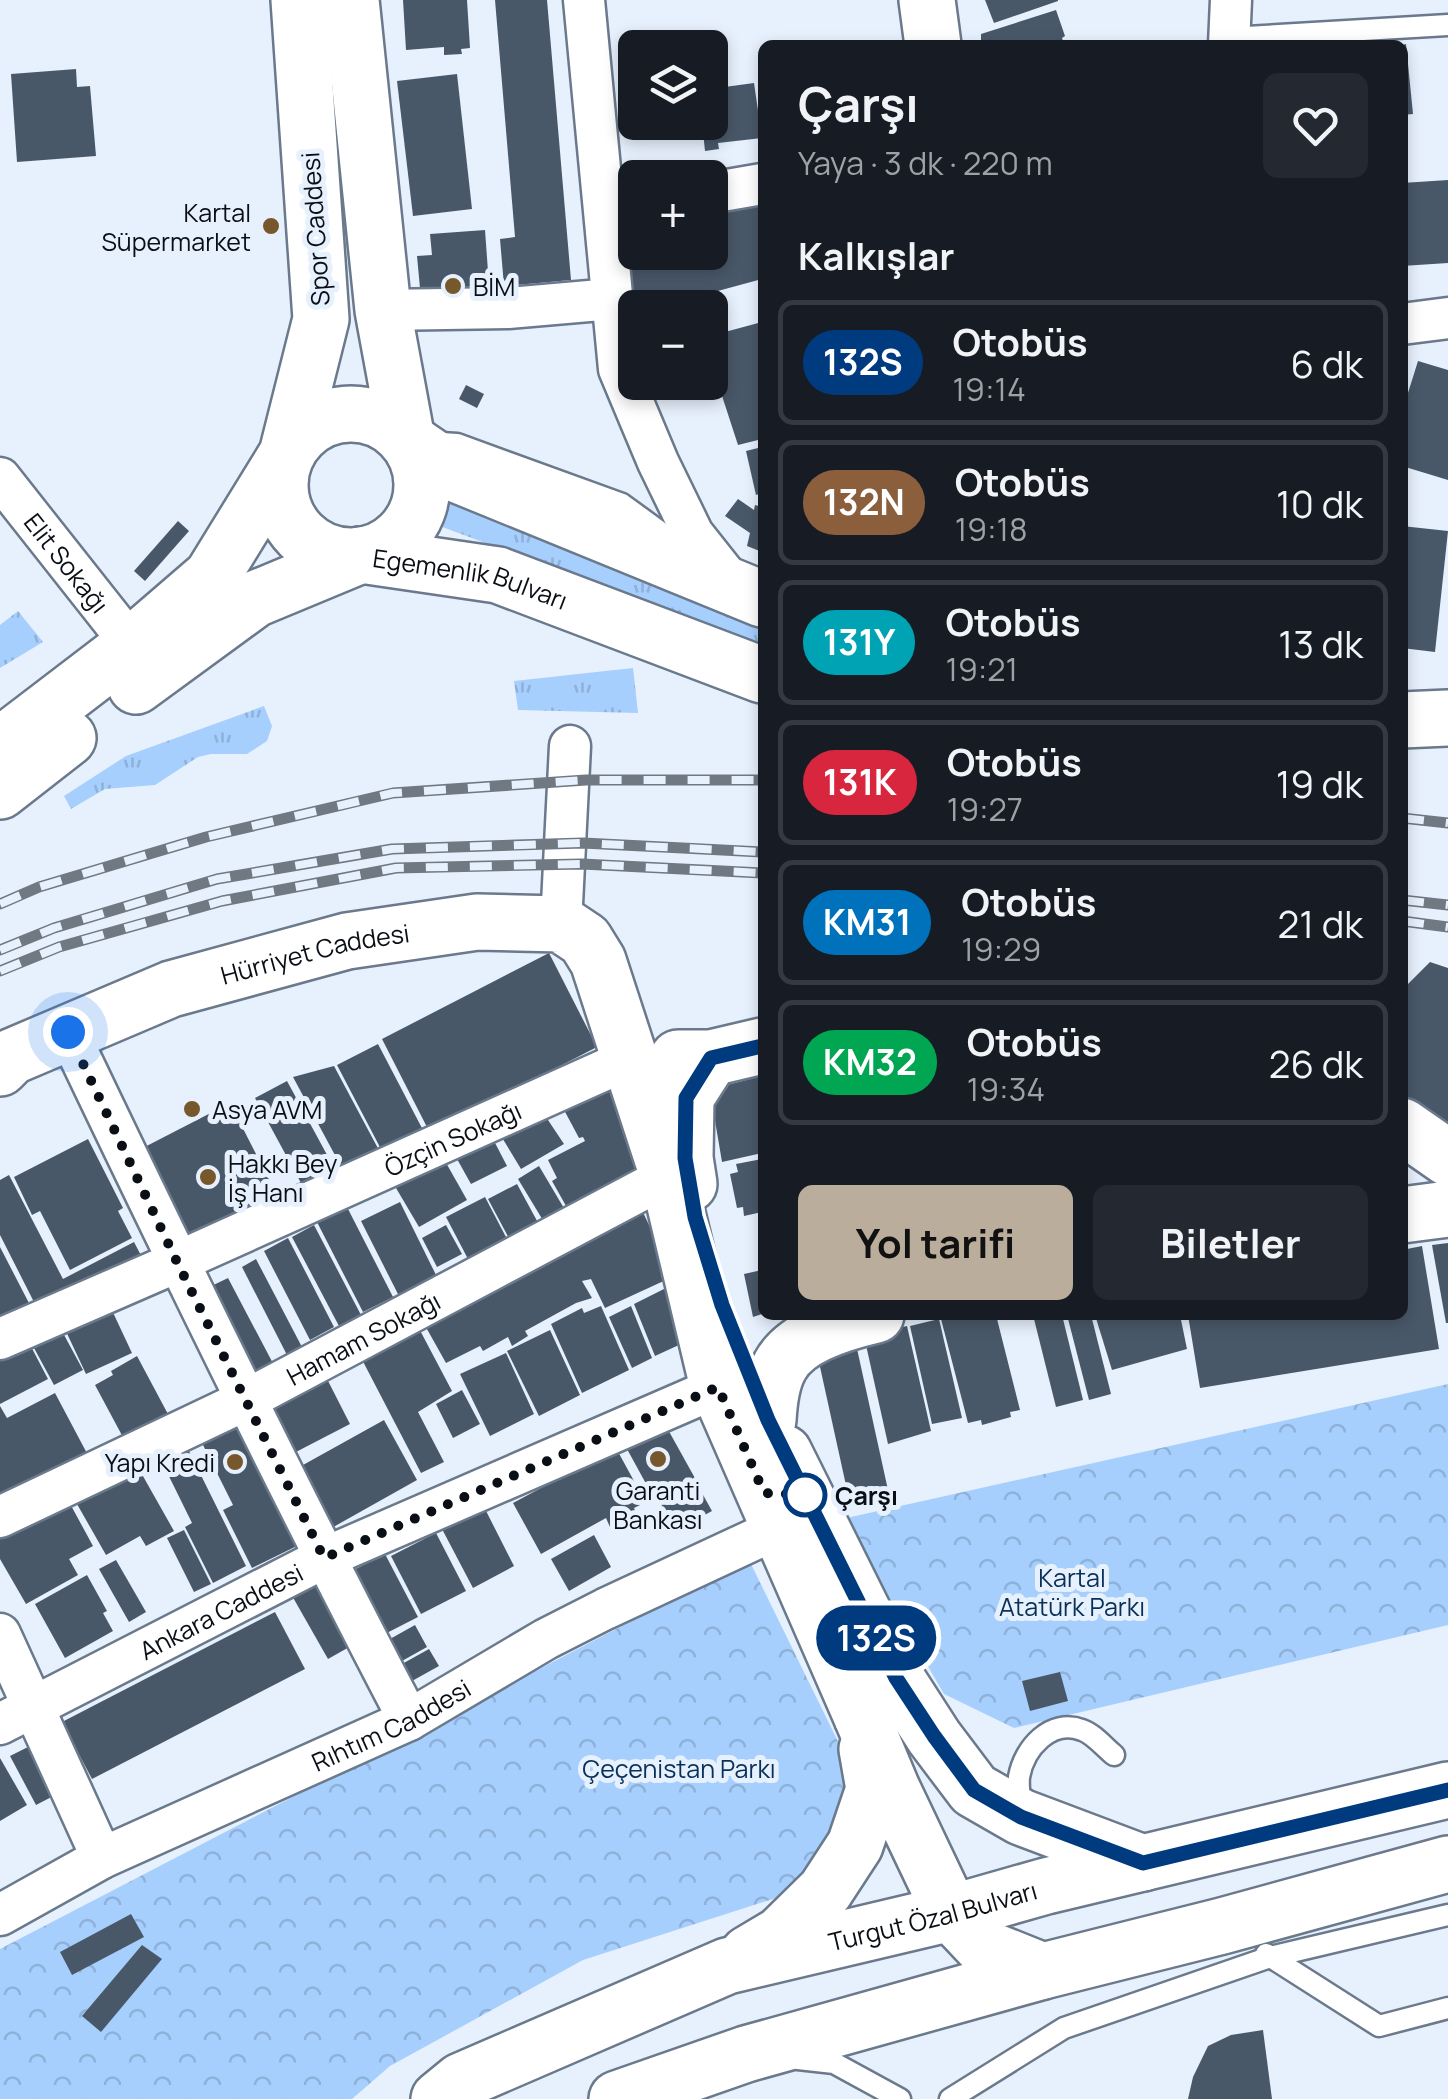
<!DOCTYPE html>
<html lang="tr">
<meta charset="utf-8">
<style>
body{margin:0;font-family:Manrope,sans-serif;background:#242831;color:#f1f3f6;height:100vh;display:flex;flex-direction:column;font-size:38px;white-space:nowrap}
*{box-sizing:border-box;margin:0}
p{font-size:32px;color:#9ea1a6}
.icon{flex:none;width:55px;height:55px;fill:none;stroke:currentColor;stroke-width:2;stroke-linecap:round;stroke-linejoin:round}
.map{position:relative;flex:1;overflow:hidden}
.details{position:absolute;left:758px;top:40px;width:650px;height:1280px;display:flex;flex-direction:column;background:#171b24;border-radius:15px;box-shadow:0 5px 15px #0003}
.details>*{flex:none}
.badge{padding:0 20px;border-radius:32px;font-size:35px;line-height:65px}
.controls{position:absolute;left:618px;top:30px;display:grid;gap:20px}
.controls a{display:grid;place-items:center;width:110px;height:110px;border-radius:15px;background:#171b24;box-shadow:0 5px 15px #0003;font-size:50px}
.you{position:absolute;width:50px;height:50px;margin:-25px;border:8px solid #fff;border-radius:50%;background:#1a73e8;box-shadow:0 0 0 15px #1a73e833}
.map>.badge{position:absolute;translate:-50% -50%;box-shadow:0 0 0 5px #fff}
h2{padding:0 40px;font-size:38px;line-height:90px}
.round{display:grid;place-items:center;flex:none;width:105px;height:105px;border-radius:15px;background:#242831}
.head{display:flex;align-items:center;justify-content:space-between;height:170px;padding:0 40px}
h1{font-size:48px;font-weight:700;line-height:75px}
.primary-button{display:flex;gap:20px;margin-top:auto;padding:20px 40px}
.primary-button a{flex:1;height:115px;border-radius:15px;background:#baad9c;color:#111;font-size:40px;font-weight:700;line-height:115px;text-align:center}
.primary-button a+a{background:#242831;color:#f1f3f6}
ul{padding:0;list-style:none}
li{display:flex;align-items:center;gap:30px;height:125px;margin:0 20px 15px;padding:0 20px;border:5px solid #363941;border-radius:15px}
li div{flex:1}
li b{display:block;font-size:38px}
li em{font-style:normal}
li .badge{min-width:110px;font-weight:700;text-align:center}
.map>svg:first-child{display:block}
</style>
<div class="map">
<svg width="1448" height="2099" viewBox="0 0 1448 2099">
<defs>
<pattern id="grass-tufts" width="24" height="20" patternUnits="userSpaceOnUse" patternTransform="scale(2.5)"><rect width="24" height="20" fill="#a6cffe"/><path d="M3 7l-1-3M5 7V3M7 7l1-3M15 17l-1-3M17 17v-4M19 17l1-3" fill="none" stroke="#8eb1d9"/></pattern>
<pattern id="park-crowns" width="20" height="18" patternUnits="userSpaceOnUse" patternTransform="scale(2.5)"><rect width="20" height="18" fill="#a6cffe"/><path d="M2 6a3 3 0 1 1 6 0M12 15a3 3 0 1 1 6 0" fill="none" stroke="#8eb1d9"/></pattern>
</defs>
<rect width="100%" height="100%" fill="#e7f1fd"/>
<!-- grass -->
<g fill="url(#grass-tufts)">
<polygon points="443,501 762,619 762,646 437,525"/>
<polygon points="18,611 43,642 0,668 0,625"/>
<polygon points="633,668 638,713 518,710 514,681"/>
<polygon points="264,706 272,726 267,741 247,754 211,754 198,757 155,785 105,789 71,809 64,796 126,756"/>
</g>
<!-- park -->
<g fill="url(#park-crowns)">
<polygon points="1448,1384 1448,1625 1014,1728 944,1694 842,1519"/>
<polygon points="749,1560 850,1766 837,1845 776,1898 583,1960 390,2066 352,2099 0,2099 0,1949"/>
</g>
<!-- building -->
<g fill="#495869">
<polygon points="403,0 467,0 470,48 461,49 462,54 444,55 444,47 406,50"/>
<polygon points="495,0 547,0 571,280 504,286 500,239 515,237"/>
<polygon points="985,0 1058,0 1058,1 994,23"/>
<polygon points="1056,10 1065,36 1062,38 1064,44 981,45 981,34"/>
<polygon points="1406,44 1413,114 1402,115 1402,45"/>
<polygon points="76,69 77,87 90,86 96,156 17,162 11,74"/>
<polygon points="457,74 472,209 413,216 397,81"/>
<polygon points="754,83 762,138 718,143 719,149 705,151 703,132 708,131 707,122 710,122 710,89"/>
<polygon points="1448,180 1448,263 1402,266 1402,183"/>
<polygon points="762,205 762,279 655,308 635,308 635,313 630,314 611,230 635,226 635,252 710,252 710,214"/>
<polygon points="485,230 489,285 464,287 465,296 421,299 417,256 432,255 430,234"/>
<polygon points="762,322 762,439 738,445 710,359 710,336"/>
<polygon points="1418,361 1448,370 1448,480 1402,466 1402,412"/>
<polygon points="466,385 484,394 477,408 459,399"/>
<polygon points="762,447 762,493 756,495 746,451"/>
<polygon points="738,499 754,510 755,505 762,507 762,552 747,546 750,533 725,516"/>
<polygon points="178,521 189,531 145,581 134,571"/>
<polygon points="1402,526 1448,531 1435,652 1402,648"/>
<polygon points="549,953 597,1047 430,1133 382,1039"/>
<polygon points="1430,962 1448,968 1448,1121 1439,1127 1426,1107 1402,1096 1402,990"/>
<polygon points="378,1044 424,1132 383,1153 337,1065"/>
<polygon points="334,1066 381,1154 344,1172 293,1077"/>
<polygon points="608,1069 653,1162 570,1213 552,1181 557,1178 548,1160 585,1141 583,1137 579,1138 563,1108"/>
<polygon points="762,1076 762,1153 722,1162 712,1103 723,1086"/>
<polygon points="287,1081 339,1177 307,1194 255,1098"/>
<polygon points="230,1103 281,1203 185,1252 135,1152"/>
<polygon points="542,1111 564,1144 521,1169 498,1131"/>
<polygon points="88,1139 123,1208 118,1211 132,1238 70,1270 40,1211 32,1215 14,1177"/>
<polygon points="493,1139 507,1166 471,1184 457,1159"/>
<polygon points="762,1159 762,1212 744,1216 743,1207 737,1208 730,1174 738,1172 736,1164"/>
<polygon points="445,1161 467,1200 419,1227 396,1188"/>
<polygon points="539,1166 568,1215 547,1227 518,1179"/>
<polygon points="9,1175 63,1279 134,1242 147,1267 76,1303 68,1287 36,1306 0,1235 0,1180"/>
<polygon points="517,1184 542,1230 513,1246 488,1199"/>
<polygon points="485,1197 507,1239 468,1259 446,1217"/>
<polygon points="400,1202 438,1279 400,1298 361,1221"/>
<polygon points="640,1206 658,1244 668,1279 605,1308 591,1279 582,1281 592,1298 576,1303 525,1331 528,1336 512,1346 508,1337 483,1351 480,1346 446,1363 418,1313"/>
<polygon points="347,1207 393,1297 363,1312 317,1222"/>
<polygon points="314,1225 361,1315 339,1326 292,1237"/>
<polygon points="446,1225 462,1254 437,1267 422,1238"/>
<polygon points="288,1238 334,1327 310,1340 264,1251"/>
<polygon points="1448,1243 1448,1323 1446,1323 1432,1245"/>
<polygon points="1422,1246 1439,1349 1200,1388 1188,1315 1402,1315 1402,1250"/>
<polygon points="0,1247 31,1307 0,1324"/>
<polygon points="256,1259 303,1349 288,1357 242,1267"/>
<polygon points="762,1270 762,1314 753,1317 744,1274"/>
<polygon points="228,1278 277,1371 250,1385 201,1291"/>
<polygon points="670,1286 681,1344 655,1356 634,1304"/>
<polygon points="109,1304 132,1353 86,1374 63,1325"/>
<polygon points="601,1306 629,1370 582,1393 551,1324 582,1308 584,1313"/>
<polygon points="631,1306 652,1358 632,1368 609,1317"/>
<polygon points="956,1315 996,1315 1020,1410 1010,1412 1011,1417 982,1425 981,1420 968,1423 941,1319"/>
<polygon points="1033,1315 1062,1315 1083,1400 1056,1407"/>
<polygon points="1067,1315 1091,1315 1111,1394 1089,1400"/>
<polygon points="1095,1315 1180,1315 1187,1349 1112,1370"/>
<polygon points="414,1319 452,1391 418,1412 444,1462 421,1473 357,1350"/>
<polygon points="939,1319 962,1418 932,1424 910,1326"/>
<polygon points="56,1320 83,1370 54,1385 27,1335"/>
<polygon points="907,1326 931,1431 888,1444 864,1336"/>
<polygon points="550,1330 580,1395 539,1416 507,1351"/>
<polygon points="854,1335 888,1490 849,1499 815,1344"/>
<polygon points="26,1337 48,1379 0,1404 0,1350"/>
<polygon points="506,1353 534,1414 490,1436 460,1374"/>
<polygon points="137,1356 169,1416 125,1441 95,1385 113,1375 111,1371"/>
<polygon points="326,1377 350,1424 294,1453 270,1406"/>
<polygon points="462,1390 480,1424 453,1438 436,1404"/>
<polygon points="55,1393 90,1459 0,1508 0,1406 7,1418"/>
<polygon points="661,1417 696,1480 656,1502 621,1438"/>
<polygon points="245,1420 305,1542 252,1568 223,1510 233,1505 201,1441"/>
<polygon points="384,1420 417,1480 328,1530 294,1470"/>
<polygon points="184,1441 246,1566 213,1583 185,1527 192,1523 158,1454"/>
<polygon points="616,1448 640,1492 634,1496 640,1505 634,1508 636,1513 610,1527 606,1518 541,1554 513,1503"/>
<polygon points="135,1462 174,1531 146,1546 140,1536 106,1555 73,1497"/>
<polygon points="697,1484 712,1511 675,1531 661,1504"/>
<polygon points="68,1500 93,1546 69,1559 78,1575 26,1604 0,1559 0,1532"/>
<polygon points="484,1507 514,1566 473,1588 442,1529"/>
<polygon points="184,1530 211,1584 194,1592 167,1538"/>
<polygon points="436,1533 466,1591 421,1614 391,1556"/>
<polygon points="594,1535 611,1567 569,1591 551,1559"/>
<polygon points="385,1554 418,1617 375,1639 342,1576"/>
<polygon points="116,1560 146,1612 129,1622 99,1569"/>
<polygon points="87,1575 107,1611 103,1613 113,1631 65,1658 35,1604"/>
<polygon points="314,1581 351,1646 328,1659 291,1594"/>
<polygon points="275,1612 305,1669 92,1779 62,1722"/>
<polygon points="415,1625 427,1647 393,1666 381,1644"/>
<polygon points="429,1649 439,1666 403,1686 393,1669"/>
<polygon points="1060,1672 1068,1701 1030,1711 1022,1681"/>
<polygon points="36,1743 61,1792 36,1805 10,1756"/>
<polygon points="0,1758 27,1805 0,1821"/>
<polygon points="131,1914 144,1937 72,1975 60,1952"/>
<polygon points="142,1945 162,1959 101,2032 82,2016"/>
<polygon points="1263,2030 1272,2099 1188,2099 1193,2077 1208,2046 1231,2035"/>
</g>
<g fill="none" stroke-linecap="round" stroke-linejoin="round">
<defs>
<g id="lane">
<polyline points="1229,38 1448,25"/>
<polyline points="441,443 457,444 622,504 670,539"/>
<path d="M1021,1810C1020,1800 1018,1787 1019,1777C1024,1748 1051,1718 1082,1730C1094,1734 1105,1748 1114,1755"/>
<polyline points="1266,1954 1379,2026 1448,2008"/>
<polyline points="798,2059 834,2063 900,2099"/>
<polyline points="950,2099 1064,2028 1270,1957 1448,1915"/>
</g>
<g id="street">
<polyline points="584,0 619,369 658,462 693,534 735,587"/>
<polyline points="1229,45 1231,0"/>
<polyline points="710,193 762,184"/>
<polyline points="383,310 508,308 612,299"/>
<polyline points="1402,324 1448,318"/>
<path id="s1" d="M0,478L132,645"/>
<polyline points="561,924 570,746"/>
<path d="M68,1032C178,1263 290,1493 409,1720"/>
<path id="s2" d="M0,1339L177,1262L629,1059"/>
<path id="s3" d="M0,1517L246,1400L668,1176"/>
<polyline points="0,1634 102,1858"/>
<path id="s4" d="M0,1724L324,1558L718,1387"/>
<path id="s5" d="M0,1915L102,1858L409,1720L546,1639L605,1609L779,1528"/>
</g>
<g id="secondary">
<polyline points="927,0 933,45"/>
<polyline points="407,440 458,475 762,599"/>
<path id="s6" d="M361,555L498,575L762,675"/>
<polyline points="1402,720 1448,718"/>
<polyline points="678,1058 711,1058 762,1046"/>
<path id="s7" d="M0,1068L11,1057L171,989L347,941L477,922L561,924L585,940L598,961L668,1176L718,1387L862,1717"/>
<polyline points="1402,1126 1448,1158"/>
<polyline points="689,1184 685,1158 686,1097 711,1058"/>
<polyline points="1402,1215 1448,1209"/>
<path d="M768,1420C769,1402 771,1382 780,1366C796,1336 846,1322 876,1315"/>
<polyline points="784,1453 896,1678 934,1737 974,1790 1021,1817 1143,1863"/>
</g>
<g id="primary">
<polyline points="351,0 383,310 407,440"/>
<circle cx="351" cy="485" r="71"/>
<polyline points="136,686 255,599 361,555"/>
<polyline points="0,746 132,645 212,576 287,454 321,319 299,0"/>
<polyline points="0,791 68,738"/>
</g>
<g id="highway">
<polyline points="862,1717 892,1789 951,1913 983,1947 1043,1971"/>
<polyline points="748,1954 780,1935 825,1891 855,1845 874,1789 867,1749"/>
<path id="s8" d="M439,2099L461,2081L727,1966L951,1913L1046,1886L1448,1790"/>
<polyline points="617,2099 746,2054 1043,1971 1222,1926 1448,1864"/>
</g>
</defs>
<!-- lane casing -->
<use href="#lane" stroke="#6a798b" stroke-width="25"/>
<!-- street casing -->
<use href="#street" stroke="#6a798b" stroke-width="45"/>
<!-- secondary casing -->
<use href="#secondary" stroke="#6a798b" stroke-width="60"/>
<!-- primary casing -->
<use href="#primary" stroke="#6a798b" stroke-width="60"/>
<!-- highway casing -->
<use href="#highway" stroke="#6a798b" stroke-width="60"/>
<!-- lane -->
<use href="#lane" stroke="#fff" stroke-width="20"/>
<!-- street -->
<use href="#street" stroke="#fff" stroke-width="40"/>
<!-- secondary -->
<use href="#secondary" stroke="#fff" stroke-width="55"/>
<!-- primary -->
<use href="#primary" stroke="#fff" stroke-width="55"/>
<!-- highway -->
<use href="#highway" stroke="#fff" stroke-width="55"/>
<defs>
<g id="rail">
<polyline points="1402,818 1448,823"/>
<polyline points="1402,900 1448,905"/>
<polyline points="0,904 39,887 206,837 393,793 586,780 762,780"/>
<polyline points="1402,921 1448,927"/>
<polyline points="0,950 54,928 217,879 392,849 583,843 762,852"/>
<polyline points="0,971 59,947 222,901 396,868 582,864 762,873"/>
</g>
</defs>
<!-- rail casing -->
<use href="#rail" stroke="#707881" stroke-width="11"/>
<!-- rail -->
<use href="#rail" stroke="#e7f1fd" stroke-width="8" stroke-dasharray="22" stroke-linecap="butt"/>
</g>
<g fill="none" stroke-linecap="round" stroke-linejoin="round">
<defs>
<polyline id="line" points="762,1046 711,1058 686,1098 685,1158 695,1217 722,1305 768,1420 896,1678 934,1736 974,1790 1021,1817 1143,1863 1448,1790"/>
</defs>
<!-- line casing -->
<use href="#line" stroke="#fff" stroke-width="22"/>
<!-- line -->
<use href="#line" stroke="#003b80" stroke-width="15"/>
<!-- walk -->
<polyline stroke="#0a0f16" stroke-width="10" stroke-dasharray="0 18" points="68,1032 177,1262 324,1558 718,1387 764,1493 805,1495"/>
</g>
<!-- markers -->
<g fill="#77582d" stroke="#e7f1fd" stroke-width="4">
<circle cx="271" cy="226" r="10"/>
<circle cx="453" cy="286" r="10"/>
<circle cx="192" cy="1109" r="10"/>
<circle cx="208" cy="1177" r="10"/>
<circle cx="658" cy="1459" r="10"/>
<circle cx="235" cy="1462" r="10"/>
</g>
<circle fill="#fff" stroke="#003b80" stroke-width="5" cx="805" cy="1495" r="20"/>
<g text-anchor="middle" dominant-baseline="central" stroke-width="10" stroke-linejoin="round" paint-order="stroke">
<!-- poi labels -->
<g font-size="25" fill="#0a0f16" stroke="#e7f1fd" text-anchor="start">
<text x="251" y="212" text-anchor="end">Kartal<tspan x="251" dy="29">Süpermarket</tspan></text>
<text x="473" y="286">BİM</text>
<text x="212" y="1109">Asya AVM</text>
<text x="228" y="1163">Hakkı Bey<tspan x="228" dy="29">İş Hanı</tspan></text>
<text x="215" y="1462" text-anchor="end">Yapı Kredi</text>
<text x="658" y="1490" text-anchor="middle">Garanti<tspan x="658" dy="29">Bankası</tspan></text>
</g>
<!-- street labels -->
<g font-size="25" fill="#0a0f16" stroke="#e7f1fd">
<text transform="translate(315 229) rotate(-94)">Spor Caddesi</text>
<text stroke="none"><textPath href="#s1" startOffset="108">Elit Sokağı</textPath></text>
<text stroke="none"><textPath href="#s6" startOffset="112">Egemenlik Bulvarı</textPath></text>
<text stroke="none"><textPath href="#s7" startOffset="338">Hürriyet Caddesi</textPath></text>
<text stroke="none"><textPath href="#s2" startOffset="495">Özçin Sokağı</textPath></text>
<text stroke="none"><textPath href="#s3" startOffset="405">Hamam Sokağı</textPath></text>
<text stroke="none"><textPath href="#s4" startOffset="248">Ankara Caddesi</textPath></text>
<text stroke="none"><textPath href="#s5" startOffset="435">Rıhtım Caddesi</textPath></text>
<text stroke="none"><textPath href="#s8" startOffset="530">Turgut Özal Bulvarı</textPath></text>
</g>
<!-- stop labels -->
<g font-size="25" font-weight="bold" fill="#0a0f16" stroke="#e7f1fd" text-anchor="start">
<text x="835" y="1495">Çarşı</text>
</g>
<!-- park labels -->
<g font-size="25" fill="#083058" stroke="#e7f1fd">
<text x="1072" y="1577">Kartal<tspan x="1072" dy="29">Atatürk Parkı</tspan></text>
<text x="679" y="1768">Çeçenistan Parkı</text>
</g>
</g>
</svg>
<div class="controls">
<a><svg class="icon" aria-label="layers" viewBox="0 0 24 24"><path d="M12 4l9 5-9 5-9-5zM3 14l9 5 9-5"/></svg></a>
<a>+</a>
<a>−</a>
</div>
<div class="you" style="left:68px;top:1032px"></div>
<b class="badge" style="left:876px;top:1638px;background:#003b80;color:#fff">132S</b>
<section class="details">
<div class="head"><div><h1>Çarşı</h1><p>Yaya · 3 dk · 220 m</p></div><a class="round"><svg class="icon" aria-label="heart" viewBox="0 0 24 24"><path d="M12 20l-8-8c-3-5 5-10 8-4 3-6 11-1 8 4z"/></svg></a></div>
<h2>Kalkışlar</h2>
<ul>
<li><span class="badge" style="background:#003b80;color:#fff">132S</span><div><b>Otobüs</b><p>19:14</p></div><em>6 dk</em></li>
<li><span class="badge" style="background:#8b5e3c;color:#fff">132N</span><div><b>Otobüs</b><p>19:18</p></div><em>10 dk</em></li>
<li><span class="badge" style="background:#00a3b4;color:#fff">131Y</span><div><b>Otobüs</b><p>19:21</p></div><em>13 dk</em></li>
<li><span class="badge" style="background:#d7263d;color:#fff">131K</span><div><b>Otobüs</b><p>19:27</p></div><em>19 dk</em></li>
<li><span class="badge" style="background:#0072bc;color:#fff">KM31</span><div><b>Otobüs</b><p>19:29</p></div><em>21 dk</em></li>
<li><span class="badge" style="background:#00a651;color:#fff">KM32</span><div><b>Otobüs</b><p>19:34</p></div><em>26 dk</em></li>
</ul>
<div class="primary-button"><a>Yol tarifi</a><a>Biletler</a></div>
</section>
</div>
